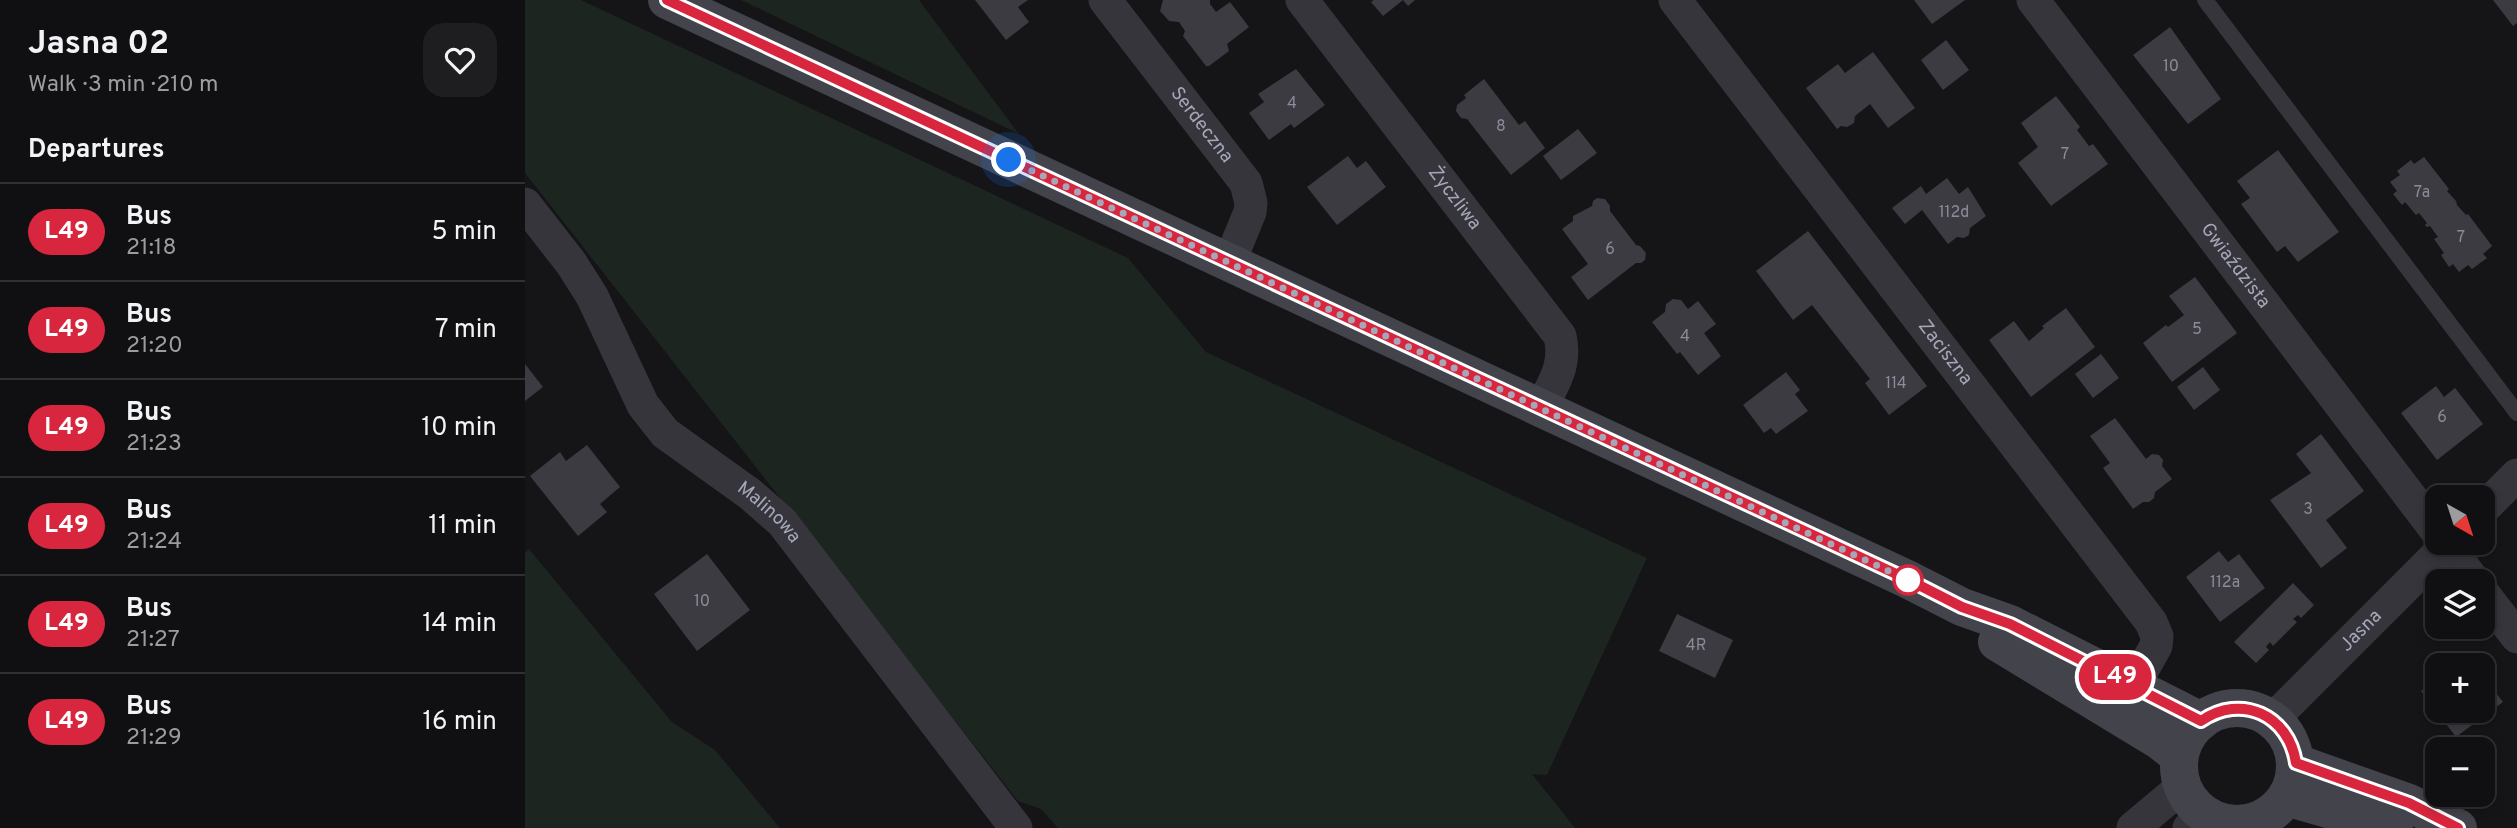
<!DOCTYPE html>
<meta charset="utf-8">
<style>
body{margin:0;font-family:Overpass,sans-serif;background:#1e1d1f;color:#f1f3f6;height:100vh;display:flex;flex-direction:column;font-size:26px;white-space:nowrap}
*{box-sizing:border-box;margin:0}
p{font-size:23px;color:#9c9c9f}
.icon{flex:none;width:38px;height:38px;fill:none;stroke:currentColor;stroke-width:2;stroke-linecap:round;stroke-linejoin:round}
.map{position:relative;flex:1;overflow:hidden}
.panel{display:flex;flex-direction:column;background:#100f11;width:525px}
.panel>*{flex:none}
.badge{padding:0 14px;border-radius:23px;font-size:24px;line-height:46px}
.needle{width:46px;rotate:141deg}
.tools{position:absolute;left:1900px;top:485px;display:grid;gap:14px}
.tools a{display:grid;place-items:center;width:70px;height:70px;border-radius:14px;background:#100f11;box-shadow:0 4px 10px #0003,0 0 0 2px #302f31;font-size:35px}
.you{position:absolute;width:35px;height:35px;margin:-18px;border:5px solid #fff;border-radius:50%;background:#1a73e8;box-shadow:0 0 0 10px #1a73e833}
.map>.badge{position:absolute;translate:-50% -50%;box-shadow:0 0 0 4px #fff}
h2{padding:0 28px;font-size:26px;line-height:63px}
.round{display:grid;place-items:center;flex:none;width:74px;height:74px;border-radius:21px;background:#1e1d1f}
.overview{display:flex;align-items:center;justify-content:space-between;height:119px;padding:0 28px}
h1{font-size:33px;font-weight:700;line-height:52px}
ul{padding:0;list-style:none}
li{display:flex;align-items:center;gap:21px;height:98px;padding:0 28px;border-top:2px solid #302f31}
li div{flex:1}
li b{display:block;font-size:26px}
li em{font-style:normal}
li .badge{min-width:77px;font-weight:700;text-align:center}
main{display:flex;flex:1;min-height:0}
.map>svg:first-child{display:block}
</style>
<main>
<section class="panel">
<div class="overview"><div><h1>Jasna 02</h1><p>Walk · 3 min · 210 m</p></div><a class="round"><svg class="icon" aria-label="heart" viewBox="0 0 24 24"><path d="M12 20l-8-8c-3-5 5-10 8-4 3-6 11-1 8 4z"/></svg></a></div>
<h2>Departures</h2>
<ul>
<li><span class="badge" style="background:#d7263d;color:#fff">L49</span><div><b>Bus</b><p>21:18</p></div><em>5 min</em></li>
<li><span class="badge" style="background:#d7263d;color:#fff">L49</span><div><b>Bus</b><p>21:20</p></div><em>7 min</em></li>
<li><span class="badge" style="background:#d7263d;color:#fff">L49</span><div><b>Bus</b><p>21:23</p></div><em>10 min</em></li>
<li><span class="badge" style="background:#d7263d;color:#fff">L49</span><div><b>Bus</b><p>21:24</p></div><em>11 min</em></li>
<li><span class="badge" style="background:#d7263d;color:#fff">L49</span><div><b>Bus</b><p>21:27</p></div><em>14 min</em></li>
<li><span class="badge" style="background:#d7263d;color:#fff">L49</span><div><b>Bus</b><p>21:29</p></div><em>16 min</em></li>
</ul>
</section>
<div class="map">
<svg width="1992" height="828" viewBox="0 0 1992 828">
<rect width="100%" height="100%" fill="#151417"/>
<!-- green -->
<g fill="#1c251f">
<polygon points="0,0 56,0 603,258 681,352 1122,558 1022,775 1007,774 1050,828 533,828 516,809 493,801 0,173"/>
<polygon points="216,0 394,0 494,134"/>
<polygon points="4,549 147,722 190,750 255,828 0,828 0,553"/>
</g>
<!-- building -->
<g fill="#3c3b42">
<polygon points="450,0 503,0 493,7 504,22 481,40"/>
<polygon points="638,0 685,0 685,4 691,12 705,2 724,27 702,44 704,51 684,66 681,66 658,36 660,31 654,22 644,21 635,11"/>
<polygon points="849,0 890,0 883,6 878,0 858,16 846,2"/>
<polygon points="1389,0 1440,0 1407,24"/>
<polygon points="1968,0 1992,0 1992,23 1988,26"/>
<polygon points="1645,27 1696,99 1663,124 1608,55"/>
<polygon points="1421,40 1444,70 1418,90 1396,60"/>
<polygon points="1348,52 1390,108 1363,128 1345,104 1330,116 1329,123 1322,127 1316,126 1312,129 1281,88 1313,64 1320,73"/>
<polygon points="771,69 800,105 769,128 766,124 744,140 724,113 739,102 733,94"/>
<polygon points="959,79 994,125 1000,121 1020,148 986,175 942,119 936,118 931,111 932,105 941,98 939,95"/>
<polygon points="1531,96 1555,127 1552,130 1564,146 1568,144 1583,164 1526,206 1493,163 1513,147 1496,123"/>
<polygon points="1053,129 1072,153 1036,180 1018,156"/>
<polygon points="1753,150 1814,232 1773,262 1760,246 1752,252 1716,204 1725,198 1712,181"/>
<polygon points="823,156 832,168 841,161 861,187 812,225 782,187"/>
<polygon points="1899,157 1924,189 1922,191 1931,201 1932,205 1941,215 1943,214 1967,246 1958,254 1962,258 1947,269 1943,265 1934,272 1928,264 1924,267 1916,255 1919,253 1909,239 1913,237 1905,226 1902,227 1900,225 1902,223 1894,213 1891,215 1880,202 1877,205 1868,194 1872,191 1865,182 1875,175 1872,171 1886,160 1889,164"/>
<polygon points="1422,178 1434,194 1443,187 1461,216 1445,228 1444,235 1439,238 1432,237 1423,244 1397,210 1380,224 1367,208 1396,186 1401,194"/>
<polygon points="1072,198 1080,199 1085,206 1085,211 1111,245 1115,246 1121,253 1120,260 1116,263 1111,263 1063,300 1046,277 1063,264 1037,229 1048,221 1048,216 1067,206 1068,201"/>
<polygon points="1283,231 1402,386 1364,415 1340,383 1345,379 1287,305 1268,320 1231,271"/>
<polygon points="1670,277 1712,333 1647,382 1618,343 1641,325 1643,327 1659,315 1644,296"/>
<polygon points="1148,299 1156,300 1163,309 1173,301 1191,324 1179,333 1196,356 1173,375 1155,352 1152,354 1127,322 1140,312 1141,304"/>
<polygon points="1541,308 1570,347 1506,397 1464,340 1489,321 1504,341 1519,328 1517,326"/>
<polygon points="1576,354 1594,378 1568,398 1550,374"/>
<polygon points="0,364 18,387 0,401"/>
<polygon points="1678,367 1695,390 1669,410 1652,387"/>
<polygon points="1261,372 1275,390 1270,394 1283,411 1251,434 1246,428 1239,433 1218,405"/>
<polygon points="1911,386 1919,397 1930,388 1958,424 1912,460 1876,413"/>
<polygon points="1590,418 1621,459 1627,454 1634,455 1638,460 1637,466 1647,479 1630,492 1629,498 1624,502 1618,502 1608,509 1578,468 1585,463 1565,436"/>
<polygon points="1796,434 1839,491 1801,520 1822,548 1796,568 1745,500 1786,473 1771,454"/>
<polygon points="62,445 95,487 75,504 82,512 53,536 5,476 35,452 41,461"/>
<polygon points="1694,551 1703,562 1714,554 1740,588 1695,622 1661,577"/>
<polygon points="182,554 225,610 172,651 129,594"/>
<polygon points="1768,583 1789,605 1776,618 1773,615 1768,619 1772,622 1748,646 1745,642 1741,647 1744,650 1731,663 1709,642"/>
<polygon points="1152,614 1208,640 1190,678 1134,651"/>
<polygon points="1958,676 1978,702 1931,737 1896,691 1913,678 1913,710 1958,710"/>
</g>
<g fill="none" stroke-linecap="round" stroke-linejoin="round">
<!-- lane -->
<polyline stroke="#36353c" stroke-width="16" points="1680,0 1992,413"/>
<!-- street -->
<g stroke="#36353c" stroke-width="33">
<path id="s1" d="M580,0L721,183L726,203L725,212L704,263"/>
<path id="s2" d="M777,0L1035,336C1042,366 1028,383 1016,409"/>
<path id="s3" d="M1150,0L1626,622L1632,636L1631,646L1595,710"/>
<path id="s4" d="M1508,0L1913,533"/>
<path id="s5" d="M0,204L46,263L67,296L118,405L140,433L225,494L257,522L491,828"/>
<polyline points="1958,509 1992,475"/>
<polyline points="1920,542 1949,581"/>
<polyline points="1958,593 1992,637"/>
<path id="s6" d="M1747,720L1925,542"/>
<polyline points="1608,828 1657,787"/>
<polyline points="1664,828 1681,815"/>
</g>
<!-- secondary -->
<g stroke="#43434c" stroke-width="38">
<polyline points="142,0 1382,579 1437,607 1485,624 1676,721"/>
<polyline points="1472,642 1635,741 1654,756"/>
<circle cx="1712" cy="766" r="58"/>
<polyline points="1771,763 1884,803 1933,828"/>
<polyline points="1761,797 1869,828"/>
</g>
</g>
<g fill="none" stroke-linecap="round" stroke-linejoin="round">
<defs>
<path id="line" d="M142,0L1382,579L1437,607L1485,624L1676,721C1716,693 1764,715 1771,763L1884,803L1933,828"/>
</defs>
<!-- line casing -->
<use href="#line" stroke="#fff" stroke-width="16"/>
<!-- line -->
<use href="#line" stroke="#d7263d" stroke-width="10"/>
<!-- walk -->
<polyline stroke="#a5a7b8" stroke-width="7" stroke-dasharray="0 12.6" points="484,160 1383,580"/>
</g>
<!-- markers -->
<circle fill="#fff" stroke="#d7263d" stroke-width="3.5" cx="1383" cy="580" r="14"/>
<g text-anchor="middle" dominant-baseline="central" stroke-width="5" stroke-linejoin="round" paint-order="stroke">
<!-- number labels -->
<g font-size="16" fill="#8b8c9a">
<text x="1646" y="67">10</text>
<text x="767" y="104">4</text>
<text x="976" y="127">8</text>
<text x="1540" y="155">7</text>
<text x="1897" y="193">7a</text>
<text x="1429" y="213">112d</text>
<text x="1936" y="238">7</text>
<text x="1085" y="250">6</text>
<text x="1672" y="330">5</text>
<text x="1160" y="337">4</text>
<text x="1371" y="384">114</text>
<text x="1917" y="418">6</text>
<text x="1783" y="510">3</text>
<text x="1700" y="583">112a</text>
<text x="177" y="602">10</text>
<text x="1171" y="646">4R</text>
</g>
<!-- street labels -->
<g font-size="19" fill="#a5a7b8" stroke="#100f11">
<text stroke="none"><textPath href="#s1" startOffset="158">Serdeczna</textPath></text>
<text stroke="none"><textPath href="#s2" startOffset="250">Życzliwa</textPath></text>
<text stroke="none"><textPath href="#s4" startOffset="334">Gwiaździsta</textPath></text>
<text stroke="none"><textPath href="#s3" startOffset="444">Zaciszna</textPath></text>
<text stroke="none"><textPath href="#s5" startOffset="401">Malinowa</textPath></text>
<text stroke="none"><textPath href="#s6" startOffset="126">Jasna</textPath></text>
</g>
</g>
</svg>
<div class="tools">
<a><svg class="needle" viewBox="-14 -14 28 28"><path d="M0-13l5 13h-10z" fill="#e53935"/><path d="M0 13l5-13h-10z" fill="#9c9c9f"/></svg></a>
<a><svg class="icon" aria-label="layers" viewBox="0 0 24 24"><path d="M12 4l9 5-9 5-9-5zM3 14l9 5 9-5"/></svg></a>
<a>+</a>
<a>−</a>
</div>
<div class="you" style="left:484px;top:160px"></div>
<b class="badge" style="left:1590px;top:677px;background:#d7263d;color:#fff">L49</b>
</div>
</main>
